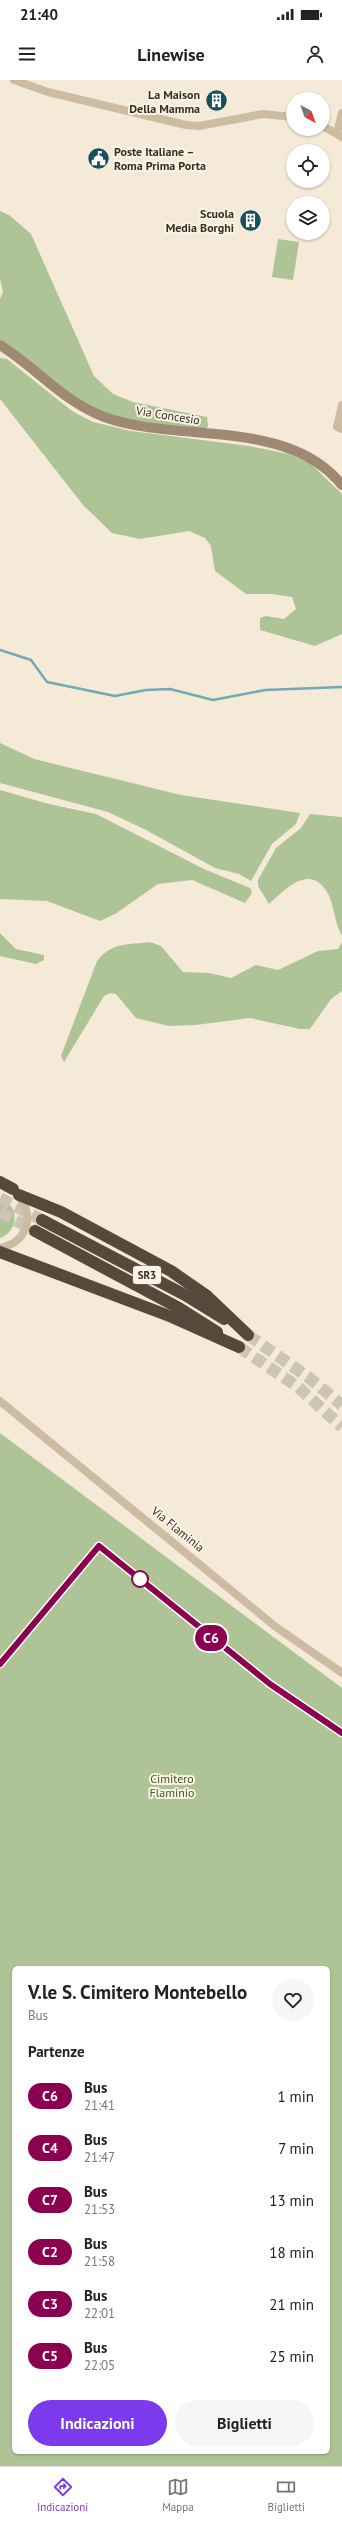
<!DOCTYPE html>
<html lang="it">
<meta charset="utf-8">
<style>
body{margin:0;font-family:"PT Sans",sans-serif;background:#f6f6f6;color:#222;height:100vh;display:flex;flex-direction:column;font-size:15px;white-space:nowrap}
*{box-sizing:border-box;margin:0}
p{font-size:13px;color:#767676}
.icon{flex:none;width:22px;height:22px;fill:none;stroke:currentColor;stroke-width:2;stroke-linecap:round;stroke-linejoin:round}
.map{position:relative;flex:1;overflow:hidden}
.details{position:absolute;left:12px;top:1886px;width:318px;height:488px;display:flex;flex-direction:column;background:#fff;border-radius:6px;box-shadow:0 1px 3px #0004}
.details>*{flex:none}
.badge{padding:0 8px;border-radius:13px;font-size:14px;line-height:26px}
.needle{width:26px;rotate:140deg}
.fabs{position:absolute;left:286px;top:12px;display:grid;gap:8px}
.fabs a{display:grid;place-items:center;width:44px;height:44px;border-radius:50%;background:#fff;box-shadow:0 1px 3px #0004;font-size:20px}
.map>.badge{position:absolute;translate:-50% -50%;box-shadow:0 0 0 2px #fff}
h2{padding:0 16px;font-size:15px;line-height:36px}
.round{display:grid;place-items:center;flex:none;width:42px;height:42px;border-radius:21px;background:#f6f6f6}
.head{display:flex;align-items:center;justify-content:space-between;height:68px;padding:0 16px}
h1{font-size:19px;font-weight:700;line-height:30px}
.button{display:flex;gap:8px;margin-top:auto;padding:8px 16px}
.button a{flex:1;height:46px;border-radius:24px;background:#7c3aed;color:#fff;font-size:16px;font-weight:700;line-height:46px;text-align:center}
.button a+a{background:#f6f6f6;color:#222}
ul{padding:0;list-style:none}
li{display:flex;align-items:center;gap:12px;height:52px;padding:0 16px}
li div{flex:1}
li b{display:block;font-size:15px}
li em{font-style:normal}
li .badge{min-width:44px;font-weight:700;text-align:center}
.status{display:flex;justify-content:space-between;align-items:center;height:28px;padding:0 20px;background:#fff;direction:ltr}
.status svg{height:11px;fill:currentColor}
header{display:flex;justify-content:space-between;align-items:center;height:52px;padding:0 16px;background:#fff;font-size:18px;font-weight:700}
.menu{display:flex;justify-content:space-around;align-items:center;height:56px;border-top:1px solid #e0e0e0;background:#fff;font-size:11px;color:#767676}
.menu a{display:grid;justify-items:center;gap:2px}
.menu .active{color:#7c3aed}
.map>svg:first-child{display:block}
</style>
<div class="status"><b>21:40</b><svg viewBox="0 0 49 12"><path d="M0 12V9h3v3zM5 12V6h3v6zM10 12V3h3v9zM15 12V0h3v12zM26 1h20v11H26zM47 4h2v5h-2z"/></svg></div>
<header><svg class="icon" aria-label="menu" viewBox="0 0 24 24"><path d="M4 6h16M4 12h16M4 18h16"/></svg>Linewise<svg class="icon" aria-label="person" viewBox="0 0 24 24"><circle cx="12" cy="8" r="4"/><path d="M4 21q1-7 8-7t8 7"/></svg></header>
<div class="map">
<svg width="342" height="2386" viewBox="0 0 342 2386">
<rect width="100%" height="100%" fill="#f4ead7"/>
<!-- green -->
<g fill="#afc496" fill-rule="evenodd">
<path d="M0,131L9,135L31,154L94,296L113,314L133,322L207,337L208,346L205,351C173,346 117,343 90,327C57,309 32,279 0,260V219L3,212L0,199Z"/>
<polygon points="278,159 299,162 293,200 272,197"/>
<polygon points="0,278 7,279 72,331 93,342 131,351 249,366 289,374 310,383 342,414 342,554 315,566 260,550 260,538 266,536 284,539 296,529 292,517 272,514 246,514 215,491 211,466 205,458 189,451 140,459 112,453 83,425 0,319"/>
<polygon points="0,663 34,679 181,715 300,733 296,744 272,764 251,801 239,794 215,788 146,750 108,732 0,703"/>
<polygon points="0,710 49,724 96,734 204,789 250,808 252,813 245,823 192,800 158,804 115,834 100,841 47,821 0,819"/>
<path d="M310,734L342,737V856C334,842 334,822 327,812C309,783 285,810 269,824L258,806V800L276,768L301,748Z"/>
<polygon points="0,853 16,869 44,875 44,880 36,884 0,876"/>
<path d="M150,862L161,866L183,892L209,893L231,898L256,885L278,890L318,871L338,869L342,862V911L331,919L310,949H300L250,938L196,945L169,946L136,938L116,914L110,913L104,916L64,982L61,976L97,881C112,862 127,865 150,862Z"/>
<path d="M0,1119C20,1124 19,1152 0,1158Z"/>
<path d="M0,1353L342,1608V2386H0ZM14,1888H328V2372H14Z"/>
</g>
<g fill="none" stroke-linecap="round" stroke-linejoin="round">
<!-- stream -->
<polyline stroke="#73a9b4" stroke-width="2.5" points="0,570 31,580 47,602 115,616 146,610 170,609 213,620 265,610 342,607"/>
<!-- highway-tunnel -->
<g stroke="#cec4b3" stroke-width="12" stroke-dasharray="12 6" stroke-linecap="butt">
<polyline points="0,1118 42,1140"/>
<polyline points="0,1132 35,1151"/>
<polyline points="248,1255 308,1297 342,1325"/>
<polyline points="239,1267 298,1307 342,1347"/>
</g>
<!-- street -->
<g stroke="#cdbba2" stroke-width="8">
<polyline points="14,0 48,12 186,45 199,46 263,34 293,37"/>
<polyline points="323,46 342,57"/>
<polyline points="337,53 342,33"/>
<polyline points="342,325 337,347 342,349"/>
<path d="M0,1168C28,1162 35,1136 18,1115"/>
<polyline points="0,1321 276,1547 342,1593"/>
</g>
<!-- secondary -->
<path stroke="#a08973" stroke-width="10" d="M0,265C37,288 64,323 107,338C181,363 288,338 342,405"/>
<!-- highway -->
<g stroke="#58483b" stroke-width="12">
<polyline points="0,1102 13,1109"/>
<polyline points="19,1115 61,1132 171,1191 207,1216 248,1255"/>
<polyline points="42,1140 185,1215 224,1239"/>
<polyline points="35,1151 179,1228 217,1252"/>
<polyline points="0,1172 172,1237 239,1267"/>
</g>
</g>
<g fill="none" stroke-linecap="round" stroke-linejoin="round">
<defs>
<polyline id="line" points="0,1584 99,1466 270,1604 342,1653"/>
</defs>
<!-- line casing -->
<use href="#line" stroke="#fff" stroke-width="9"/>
<!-- line -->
<use href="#line" stroke="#8b004f" stroke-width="6"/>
</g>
<!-- icons -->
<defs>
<symbol id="building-disc" viewBox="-11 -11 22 22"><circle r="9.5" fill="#174f5c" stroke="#fbf3e4"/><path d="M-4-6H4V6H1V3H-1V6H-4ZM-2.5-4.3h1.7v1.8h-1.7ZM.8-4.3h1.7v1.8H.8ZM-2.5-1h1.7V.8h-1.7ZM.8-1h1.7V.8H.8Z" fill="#fff"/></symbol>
<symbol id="civic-disc" viewBox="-11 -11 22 22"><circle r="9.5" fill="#174f5c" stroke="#fbf3e4"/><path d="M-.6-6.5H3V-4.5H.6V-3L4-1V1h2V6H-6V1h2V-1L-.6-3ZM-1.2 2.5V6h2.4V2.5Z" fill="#fff"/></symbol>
</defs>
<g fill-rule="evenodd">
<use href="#building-disc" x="204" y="8" width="25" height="25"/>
<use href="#civic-disc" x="86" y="66" width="25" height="25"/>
<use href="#building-disc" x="238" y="128" width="25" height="25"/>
</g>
<!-- markers -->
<circle fill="#fff" stroke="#8b004f" stroke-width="2" cx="140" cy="1499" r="8"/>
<g text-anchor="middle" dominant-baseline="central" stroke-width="4" stroke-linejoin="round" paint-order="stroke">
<!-- shield labels -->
<rect fill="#fbf3e4" stroke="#72685e" stroke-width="1" x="133" y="1186" width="28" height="18" rx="3"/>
<g font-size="11" font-weight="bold" fill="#372d25">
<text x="147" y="1195">SR3</text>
</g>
<!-- poi labels -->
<g font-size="12" font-weight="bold" fill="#372d25" stroke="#fbf3e4" text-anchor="end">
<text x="200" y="14">La Maison<tspan x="200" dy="14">Della Mamma</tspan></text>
<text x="114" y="71" text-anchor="start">Poste Italiane –<tspan x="114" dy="14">Roma Prima Porta</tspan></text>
<text x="234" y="133">Scuola<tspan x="234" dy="14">Media Borghi</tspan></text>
</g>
<!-- street labels -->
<g font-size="12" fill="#372d25" stroke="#fbf3e4">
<text transform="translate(168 335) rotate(9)">Via Concesio</text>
<text transform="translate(178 1449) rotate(39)">Via Flaminia</text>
</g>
<!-- park labels -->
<g font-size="12" fill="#3f5726" stroke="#fbf3e4">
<text x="172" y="1698">Cimitero<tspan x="172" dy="14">Flaminio</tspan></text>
</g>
</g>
</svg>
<div class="fabs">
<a><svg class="needle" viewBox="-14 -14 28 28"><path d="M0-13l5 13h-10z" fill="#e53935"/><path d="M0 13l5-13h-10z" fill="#767676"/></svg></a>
<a><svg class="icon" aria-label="locate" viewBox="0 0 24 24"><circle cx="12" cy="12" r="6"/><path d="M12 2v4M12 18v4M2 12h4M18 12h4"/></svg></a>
<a><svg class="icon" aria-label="layers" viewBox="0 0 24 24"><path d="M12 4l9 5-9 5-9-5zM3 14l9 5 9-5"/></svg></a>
</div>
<b class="badge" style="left:211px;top:1558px;background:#8b004f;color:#fff">C6</b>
<section class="details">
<div class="head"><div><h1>V.le S. Cimitero Montebello</h1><p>Bus</p></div><a class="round"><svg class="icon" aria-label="heart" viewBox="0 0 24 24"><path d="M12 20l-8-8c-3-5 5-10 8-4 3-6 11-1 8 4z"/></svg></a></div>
<h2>Partenze</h2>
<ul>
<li><span class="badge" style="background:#8b004f;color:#fff">C6</span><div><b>Bus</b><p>21:41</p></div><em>1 min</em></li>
<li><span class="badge" style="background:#8b004f;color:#fff">C4</span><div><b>Bus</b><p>21:47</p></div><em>7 min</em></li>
<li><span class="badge" style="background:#8b004f;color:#fff">C7</span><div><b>Bus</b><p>21:53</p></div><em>13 min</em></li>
<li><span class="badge" style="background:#8b004f;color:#fff">C2</span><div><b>Bus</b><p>21:58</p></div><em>18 min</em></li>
<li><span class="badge" style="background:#8b004f;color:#fff">C3</span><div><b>Bus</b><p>22:01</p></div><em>21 min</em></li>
<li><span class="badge" style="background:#8b004f;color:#fff">C5</span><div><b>Bus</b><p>22:05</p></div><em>25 min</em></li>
</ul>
<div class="button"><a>Indicazioni</a><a>Biglietti</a></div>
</section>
</div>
<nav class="menu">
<a class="active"><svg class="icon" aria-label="directions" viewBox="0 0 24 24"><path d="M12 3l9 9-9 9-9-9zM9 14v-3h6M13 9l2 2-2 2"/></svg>Indicazioni</a>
<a><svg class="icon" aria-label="map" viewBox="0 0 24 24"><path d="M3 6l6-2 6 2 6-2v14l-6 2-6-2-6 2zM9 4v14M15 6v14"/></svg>Mappa</a>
<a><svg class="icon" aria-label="tickets" viewBox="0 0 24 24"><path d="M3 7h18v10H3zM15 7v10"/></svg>Biglietti</a>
</nav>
